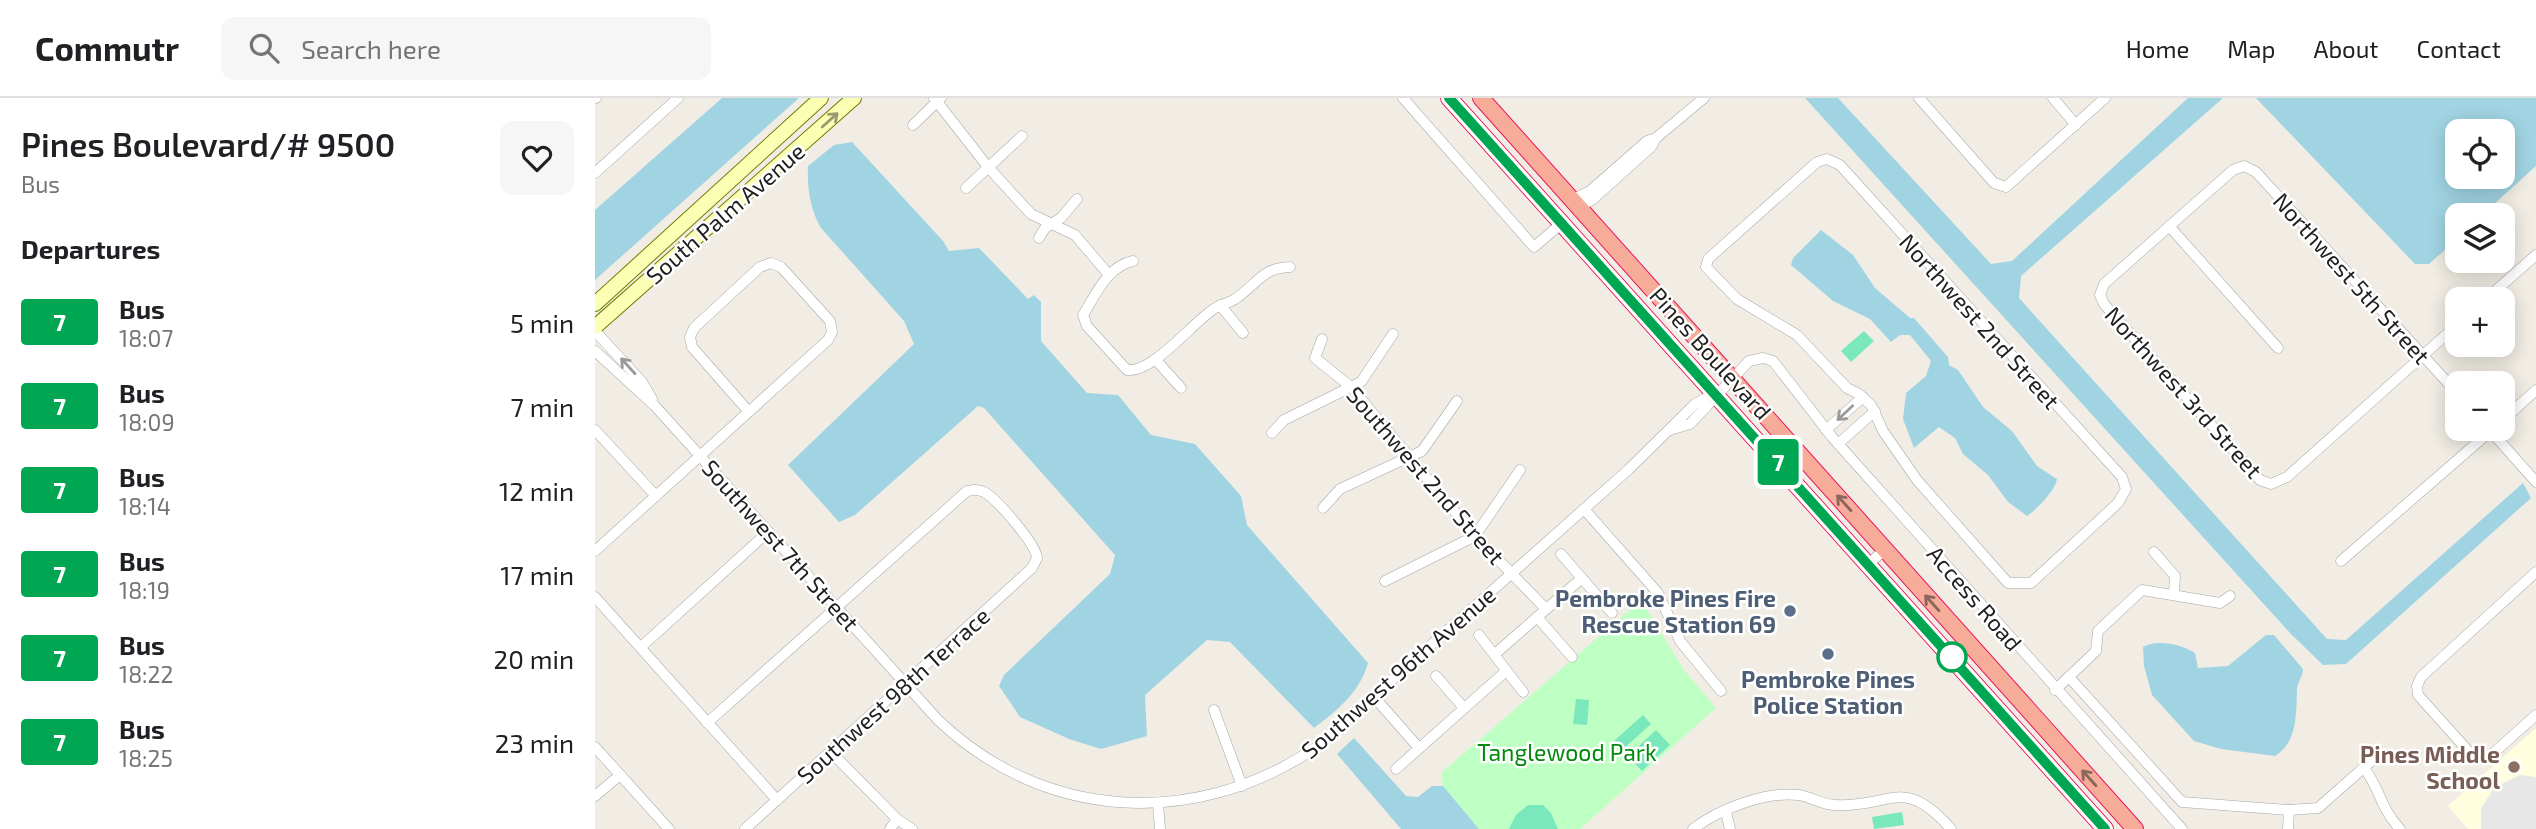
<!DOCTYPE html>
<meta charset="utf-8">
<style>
body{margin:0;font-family:"Exo 2",sans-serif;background:#f6f6f6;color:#202124;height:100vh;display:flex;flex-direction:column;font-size:26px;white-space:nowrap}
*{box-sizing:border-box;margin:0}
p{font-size:23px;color:#757577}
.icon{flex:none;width:38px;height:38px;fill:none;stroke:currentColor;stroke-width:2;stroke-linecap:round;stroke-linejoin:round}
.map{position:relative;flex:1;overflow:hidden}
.drawer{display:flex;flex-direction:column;background:#fff;width:595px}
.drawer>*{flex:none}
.badge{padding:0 14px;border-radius:5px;font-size:24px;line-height:46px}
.controls{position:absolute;left:1850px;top:21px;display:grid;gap:14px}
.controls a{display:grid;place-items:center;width:70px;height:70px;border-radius:14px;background:#fff;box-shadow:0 4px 18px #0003;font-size:35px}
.map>.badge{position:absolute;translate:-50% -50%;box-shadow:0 0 0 4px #fff}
h2{padding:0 21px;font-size:26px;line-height:63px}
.round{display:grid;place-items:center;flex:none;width:74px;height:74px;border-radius:14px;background:#f6f6f6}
.head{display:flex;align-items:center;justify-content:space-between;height:119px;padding:0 21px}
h1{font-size:33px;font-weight:600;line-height:52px}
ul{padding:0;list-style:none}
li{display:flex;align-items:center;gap:21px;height:84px;padding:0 21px}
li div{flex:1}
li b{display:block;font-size:26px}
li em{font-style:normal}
li .badge{min-width:77px;font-weight:700;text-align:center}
header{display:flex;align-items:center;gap:42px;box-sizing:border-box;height:98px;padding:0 35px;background:#fff;border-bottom:2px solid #e0e0e0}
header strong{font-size:33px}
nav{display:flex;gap:38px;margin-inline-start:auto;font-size:24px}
.search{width:490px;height:63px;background:#f6f6f6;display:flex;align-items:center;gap:18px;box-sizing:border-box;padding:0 24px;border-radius:14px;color:#757577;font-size:26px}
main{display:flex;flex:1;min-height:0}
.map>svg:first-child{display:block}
</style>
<header>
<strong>Commutr</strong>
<div class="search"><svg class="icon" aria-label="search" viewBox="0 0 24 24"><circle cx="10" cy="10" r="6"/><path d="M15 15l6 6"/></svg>Search here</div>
<nav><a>Home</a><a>Map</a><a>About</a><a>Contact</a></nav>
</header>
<main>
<section class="drawer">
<div class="head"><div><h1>Pines Boulevard/# 9500</h1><p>Bus</p></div><a class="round"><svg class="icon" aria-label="heart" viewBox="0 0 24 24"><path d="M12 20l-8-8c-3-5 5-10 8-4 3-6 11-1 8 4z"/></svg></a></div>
<h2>Departures</h2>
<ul>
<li><span class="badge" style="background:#00a651;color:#fff">7</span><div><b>Bus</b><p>18:07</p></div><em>5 min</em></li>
<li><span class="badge" style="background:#00a651;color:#fff">7</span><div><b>Bus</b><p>18:09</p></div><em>7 min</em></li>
<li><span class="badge" style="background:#00a651;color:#fff">7</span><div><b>Bus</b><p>18:14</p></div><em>12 min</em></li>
<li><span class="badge" style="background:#00a651;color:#fff">7</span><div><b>Bus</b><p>18:19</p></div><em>17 min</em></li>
<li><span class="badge" style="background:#00a651;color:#fff">7</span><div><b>Bus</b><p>18:22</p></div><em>20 min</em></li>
<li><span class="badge" style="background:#00a651;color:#fff">7</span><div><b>Bus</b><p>18:25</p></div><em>23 min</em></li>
</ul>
</section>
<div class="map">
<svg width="1941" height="731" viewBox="0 0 1941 731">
<rect width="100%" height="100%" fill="#f1ede4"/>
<!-- education -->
<polygon fill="#ffffdf" points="1941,630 1941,731 1873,731 1853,708"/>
<!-- park -->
<polygon fill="#beffc3" points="1046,502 1089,572 1121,610 985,731 884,731 848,688 846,675"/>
<!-- pitch -->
<g fill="#7be7bd">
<polygon points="1269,233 1279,243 1256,264 1246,253"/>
<polygon points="981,601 994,602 992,627 978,626"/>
<polygon points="1048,617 1056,626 1027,652 1019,643"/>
<polygon points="1061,632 1075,647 1047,673 1033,658"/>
<polygon points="933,707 948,707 956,715 963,731 914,731 921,717"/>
<polygon points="1307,714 1309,727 1279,731 1277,719"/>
</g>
<!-- parking -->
<polygon fill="#e7e7e7" points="1925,677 1941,679 1941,731 1886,731 1886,710 1900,689"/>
<!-- water -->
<g fill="#a1d4e3" fill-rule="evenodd">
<polygon points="127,0 204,0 0,182 0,112"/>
<polygon points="1210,0 1243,0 1396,166 1417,163 1593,0 1628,0 1426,178 1424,200 1732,541 1751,542 1928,385 1936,400 1751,566 1728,567 1695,535"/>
<path d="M1661,0H1941V68L1887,117H1862V141L1834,166H1820ZM1862,33H1908V79H1862Z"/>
<path d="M257,44L348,143L354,153L384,150L433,201L439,197L446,204V243L492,295L523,297L556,337L600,346L646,398L652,427L773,565C765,594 742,613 719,630L635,544L612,542L550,597L552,638L506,651L474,641L425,619L404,588L409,577L515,476L520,457L389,310L383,308L260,417L244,424L193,367L319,246L309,223L226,130C215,111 212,90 213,68L239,47Z"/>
<path d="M1226,132L1258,157L1280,190L1315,220H1319L1353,259L1354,267L1363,272L1388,309L1417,333L1442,368L1462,381C1460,393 1442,411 1432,418L1413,404L1393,377L1368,356L1360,340L1344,329L1319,350L1308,321L1311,295L1331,278L1336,263L1315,237H1305L1296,244L1275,221L1238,203L1196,167L1198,160Z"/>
<path d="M1671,537H1679L1708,571C1708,579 1702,584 1702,592C1701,615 1703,644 1680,658L1626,651L1599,643L1557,597L1549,568L1548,549C1562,541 1586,546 1600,555L1603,570L1633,568Z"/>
<polygon points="759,640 811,698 823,699 837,688 848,688 884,731 806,731 742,656"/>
</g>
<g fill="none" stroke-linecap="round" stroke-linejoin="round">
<defs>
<g id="minor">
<polyline points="0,0 1,0"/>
<polyline points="339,0 393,69 436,116 480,137 514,177"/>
<polyline points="808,0 939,149 967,125"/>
<polyline points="1324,0 1399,85 1411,89 1510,0"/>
<polyline points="1458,0 1481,27"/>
<polyline points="318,27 346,0"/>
<polygon points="1232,61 1245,67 1527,379 1531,391 1523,405 1436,485 1413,485 1322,382 1288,333 1276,307 1264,296 1252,290 1202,237 1142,201 1111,169 1113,161 1222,64"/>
<polyline points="0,75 83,0"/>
<polyline points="371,90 427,38"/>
<polyline points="976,102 995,93 1052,43 1061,40 1109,0"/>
<polyline points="983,109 997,102 1056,49 1061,40"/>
<polyline points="1574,128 1683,250"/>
<polyline points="444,140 450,130 466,120 482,101"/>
<path d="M538,163C513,168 501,196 488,217L492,228L532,272C557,275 595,228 616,213C623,207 633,206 640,201C663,186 666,170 695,169"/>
<polyline points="1891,201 1941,157"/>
<polyline points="625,207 648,235"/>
<polyline points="1862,227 1692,379 1676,386 1665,382 1509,206 1505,197 1509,186 1638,72 1649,68 1661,74 1862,295"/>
<polyline points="0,233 47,284 57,301"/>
<polyline points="727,241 720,260 756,289 880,438 951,511"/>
<path d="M0,253L60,308L343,622C449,723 600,731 720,650L1033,372L1100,306L1121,295"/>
<polyline points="560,261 586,290"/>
<polyline points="1908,322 1941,292"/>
<polyline points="1894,331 1941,384"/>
<polyline points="0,332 61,398"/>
<polyline points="1075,332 1095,326 1154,263 1168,260 1178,263 1237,339 1587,731"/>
<polyline points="1231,332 1268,299"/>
<polyline points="677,335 689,322 766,284 798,236"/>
<polyline points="1243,346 1280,313"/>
<polyline points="728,410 745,391 827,353 862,303"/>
<polyline points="989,411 1063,495 1085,543 1126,593"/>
<polyline points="0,453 233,242 237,234 235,223 186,169 176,165 165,169 99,230 95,239 97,249 154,314"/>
<polyline points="1559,454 1580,478 1579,495"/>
<polyline points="966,456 1017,515"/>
<polyline points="1746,463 1898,331"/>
<polyline points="1273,466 1290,452"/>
<polyline points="1941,474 1826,579 1822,588 1823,597 1875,655 1885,659 1895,658 1941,617"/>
<polyline points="790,483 880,438 925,372"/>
<polyline points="0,499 182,702"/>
<polyline points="942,519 977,559"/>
<polyline points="884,537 928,594"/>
<polyline points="46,549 173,434"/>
<polyline points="900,556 987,480"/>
<polyline points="841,578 869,610"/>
<polyline points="1474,579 1587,704 1694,712"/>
<polyline points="1460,592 1501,553 1503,533 1547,492 1625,505 1635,498"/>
<polyline points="780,600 824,650"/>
<polyline points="619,612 647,688"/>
<path d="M112,625L372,393C378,392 383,391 389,394C402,401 441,446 442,460L437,470L150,731"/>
<polyline points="0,649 74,731"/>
<polyline points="236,654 302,721 317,731"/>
<path d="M1769,670C1786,692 1784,708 1805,731"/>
<polyline points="801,671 910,574"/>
<polyline points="0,698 25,677"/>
<polyline points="563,706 565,731"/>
<polyline points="1131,714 1135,731"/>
<polyline points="295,731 302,721"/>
<path d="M1098,731C1124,711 1171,693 1204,697C1216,699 1228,707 1240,707C1296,710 1308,676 1356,731"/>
<polyline points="1693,731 1694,712 1723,710 1782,658"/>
</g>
<g id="secondary">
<polyline points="0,206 226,0"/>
<polyline points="0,229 259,0"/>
</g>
<g id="trunk">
<polyline points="854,0 1510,731"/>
<polyline points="886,0 1540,731"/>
</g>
</defs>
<!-- minor casing -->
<use href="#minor" stroke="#a6a6a6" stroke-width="11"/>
<!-- secondary casing -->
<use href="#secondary" stroke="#6f7c00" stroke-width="16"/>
<!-- trunk casing -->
<use href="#trunk" stroke="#ec145f" stroke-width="18"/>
<!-- minor -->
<use href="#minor" stroke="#fff" stroke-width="10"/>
<!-- secondary -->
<use href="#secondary" stroke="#fbffb4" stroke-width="14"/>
<!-- trunk -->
<use href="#trunk" stroke="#f7ac9a" stroke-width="16"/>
</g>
<!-- one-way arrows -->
<defs><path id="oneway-shaft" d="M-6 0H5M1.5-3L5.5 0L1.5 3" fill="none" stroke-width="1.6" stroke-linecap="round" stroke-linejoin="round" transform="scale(1.75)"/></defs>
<use stroke="#989a71" href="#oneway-shaft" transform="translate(235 22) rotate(-42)"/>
<g stroke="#9a9a9a">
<use href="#oneway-shaft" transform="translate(33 268) rotate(-132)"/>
<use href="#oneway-shaft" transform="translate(1250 315) rotate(137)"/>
</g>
<g stroke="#8b665c">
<use href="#oneway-shaft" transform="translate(1249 405) rotate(-132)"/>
<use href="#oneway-shaft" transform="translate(1337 505) rotate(-132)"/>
<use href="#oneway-shaft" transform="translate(1494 680) rotate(-132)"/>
</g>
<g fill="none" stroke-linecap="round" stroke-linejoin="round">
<defs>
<polyline id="line" points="854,0 1510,731"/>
</defs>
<!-- line casing -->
<use href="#line" stroke="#fff" stroke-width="16"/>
<!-- line -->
<use href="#line" stroke="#00a651" stroke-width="10"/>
</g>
<!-- markers -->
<g fill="#5c6f8a" stroke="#fff" stroke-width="2.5">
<circle cx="1195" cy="513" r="7"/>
<circle cx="1233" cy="556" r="7"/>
</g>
<circle fill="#fff" stroke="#00a651" stroke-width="3.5" cx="1357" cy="559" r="14"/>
<circle fill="#8d6e63" stroke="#fff" stroke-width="2.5" cx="1919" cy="669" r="7"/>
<g text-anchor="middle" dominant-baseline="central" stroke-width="5" stroke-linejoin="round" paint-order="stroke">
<!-- street labels -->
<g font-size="23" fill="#1f1f1f" stroke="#fff">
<text transform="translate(130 115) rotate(-41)">South Palm Avenue</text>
<text transform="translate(1757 180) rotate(48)">Northwest 5th Street</text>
<text transform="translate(1385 223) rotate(48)">Northwest 2nd Street</text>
<text transform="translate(1116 255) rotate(48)">Pines Boulevard</text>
<text transform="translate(1589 294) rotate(48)">Northwest 3rd Street</text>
<text transform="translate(831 377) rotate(49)">Southwest 2nd Street</text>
<text transform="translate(186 447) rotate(48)">Southwest 7th Street</text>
<text transform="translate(1380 500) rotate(49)">Access Road</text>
<text transform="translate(803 574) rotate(-41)">Southwest 96th Avenue</text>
<text transform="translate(298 597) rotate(-42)">Southwest 98th Terrace</text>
</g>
<!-- service labels -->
<g font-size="23" font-weight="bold" fill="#4e5e75" stroke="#fff" text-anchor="end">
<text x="1181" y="500">Pembroke Pines Fire<tspan x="1181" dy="26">Rescue Station 69</tspan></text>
<text x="1233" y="581" text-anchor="middle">Pembroke Pines<tspan x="1233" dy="26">Police Station</tspan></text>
</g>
<!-- park labels -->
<g font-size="23" fill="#018a0c" stroke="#fff">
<text x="972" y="654">Tanglewood Park</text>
</g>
<!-- education labels -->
<g font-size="23" font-weight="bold" fill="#785e54" stroke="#fff" text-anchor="end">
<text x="1905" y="656">Pines Middle<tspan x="1905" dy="26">School</tspan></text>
</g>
</g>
</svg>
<div class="controls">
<a><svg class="icon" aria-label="locate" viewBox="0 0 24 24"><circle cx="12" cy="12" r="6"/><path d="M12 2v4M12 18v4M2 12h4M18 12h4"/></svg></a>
<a><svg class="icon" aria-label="layers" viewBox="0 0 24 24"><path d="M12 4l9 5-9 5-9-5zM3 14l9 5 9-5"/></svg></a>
<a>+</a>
<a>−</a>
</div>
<b class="badge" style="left:1183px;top:364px;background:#00a651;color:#fff">7</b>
</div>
</main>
